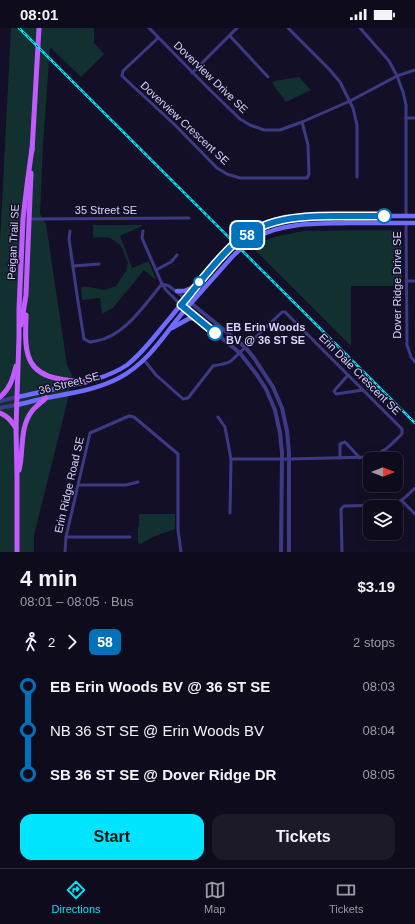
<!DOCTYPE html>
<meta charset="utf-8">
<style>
body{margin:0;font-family:Arial,sans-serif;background:#1c1929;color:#f1f3f6;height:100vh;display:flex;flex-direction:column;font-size:15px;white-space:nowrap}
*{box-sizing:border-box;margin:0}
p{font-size:13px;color:#9b9ba3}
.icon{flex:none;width:22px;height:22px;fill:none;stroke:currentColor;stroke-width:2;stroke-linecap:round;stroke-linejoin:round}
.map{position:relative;height:524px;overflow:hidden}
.drawer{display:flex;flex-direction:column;background:#0e0b1c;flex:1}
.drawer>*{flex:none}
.badge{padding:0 8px;border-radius:6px;font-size:14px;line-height:26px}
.needle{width:26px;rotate:90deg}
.tools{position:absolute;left:363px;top:424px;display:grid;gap:8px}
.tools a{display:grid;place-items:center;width:40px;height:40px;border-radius:8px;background:#0e0b1c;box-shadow:0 2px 10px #0003,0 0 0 1px #2e2b3b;font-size:20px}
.map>.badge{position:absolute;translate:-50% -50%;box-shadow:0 0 0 2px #fff}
.legs{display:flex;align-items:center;gap:6px;height:44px;padding:0 20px;font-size:13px}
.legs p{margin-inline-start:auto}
.head{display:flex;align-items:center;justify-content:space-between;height:68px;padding:0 20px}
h1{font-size:22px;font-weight:600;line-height:30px}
.cta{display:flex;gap:8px;margin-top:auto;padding:8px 20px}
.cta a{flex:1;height:46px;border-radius:12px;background:#00e5ff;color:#111;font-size:16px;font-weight:600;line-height:46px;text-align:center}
.cta a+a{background:#1c1929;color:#f1f3f6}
ul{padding:0 20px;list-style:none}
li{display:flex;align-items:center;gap:14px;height:44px;font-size:15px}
li i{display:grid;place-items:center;width:6px;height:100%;margin:0 5px;background:currentColor}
li i::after{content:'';width:10px;height:10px;margin:-5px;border:3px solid;border-radius:50%;background:#0e0b1c}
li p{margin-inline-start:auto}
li:first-child i{background:linear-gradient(#0000 50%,currentColor 0)}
li:last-child i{background:linear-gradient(currentColor 50%,#0000 0)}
.status{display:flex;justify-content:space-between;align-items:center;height:28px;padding:0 20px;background:#0e0b1c;direction:ltr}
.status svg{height:11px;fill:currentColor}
.dock{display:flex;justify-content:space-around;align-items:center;height:56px;border-top:1px solid #2e2b3b;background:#0e0b1c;font-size:11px;color:#9b9ba3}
.dock a{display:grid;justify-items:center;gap:2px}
.dock .selected{color:#00e5ff}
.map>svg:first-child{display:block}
</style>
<div class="status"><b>08:01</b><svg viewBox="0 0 49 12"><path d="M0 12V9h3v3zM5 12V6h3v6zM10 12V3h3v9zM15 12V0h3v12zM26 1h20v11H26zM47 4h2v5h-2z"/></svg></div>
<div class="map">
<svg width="415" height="524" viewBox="0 0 415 524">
<rect width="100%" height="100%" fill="#130f26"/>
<!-- green -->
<g fill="#12302f">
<polygon points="11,0 94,0 94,15 104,26 81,49 50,19 43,117 40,186 46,196 67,337 72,347 67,375 34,507 34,524 0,524 0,214"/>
<polygon points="299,49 311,62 286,74 272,55 274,53"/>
<polygon points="93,197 142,197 142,198 120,208 132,240 149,233 156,252 144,242 113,280 102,286 100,270 82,272 81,259 90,259 104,262 116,258 126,243 128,235 122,220 119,216 110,210 98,209 93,210"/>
<polygon points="399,202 402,205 402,258 351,258 351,318 253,220 263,213 274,209 303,203"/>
<polygon points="139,486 175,486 175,501 155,508 140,516 138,515 138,499 139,499"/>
</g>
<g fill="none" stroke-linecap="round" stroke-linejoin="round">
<!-- minor -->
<g stroke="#3d3a85" stroke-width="3">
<polyline points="149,0 210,62 240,91 250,97 264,102 280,102 302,94 350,73 397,48 415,42"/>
<polyline points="288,0 329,41 340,54 353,80 357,97 357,149"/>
<polyline points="360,0 389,33 397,48 403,64 406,77 406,188"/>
<polyline points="230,8 268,49"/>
<polyline points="158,10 123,43 122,48 175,97 217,140 227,146 240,150 307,150 309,146 308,117 302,94"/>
<polyline points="192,45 237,0"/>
<polyline points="406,90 415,90"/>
<polyline points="29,191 189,190"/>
<polyline points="406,195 407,317 411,329 415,334"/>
<path d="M70,203L69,211L77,267L84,311C85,311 89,314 90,314C92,314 94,313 96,313C125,308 145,276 162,256"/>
<polyline points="143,203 142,210 162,256 166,262 181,277"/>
<polyline points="73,238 99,236"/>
<polyline points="156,242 171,234 177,227"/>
<polyline points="406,253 415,253"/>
<polyline points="162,256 169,258 186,271"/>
<path d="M144,332L156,347L183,371L188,370L213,338C220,336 225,337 231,333L282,284H285L402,401V406C390,417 386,424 369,429L289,431H231"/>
<polyline points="348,347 334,363 336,366 363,362"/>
<polyline points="218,389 225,399 231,431 230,485"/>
<polyline points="340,430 340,416 345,414 360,430"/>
<polyline points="79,457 126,457 138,454"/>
<polyline points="402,473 415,486"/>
<polyline points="66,509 130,509"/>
<polyline points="65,524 66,509 90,405 129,388 134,389 178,426 178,502 181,524"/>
<path d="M342,524L341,481L344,478L388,477C402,474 405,470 415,460"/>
</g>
<!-- tertiary -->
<g stroke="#3d3a85" stroke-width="4">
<polyline points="186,271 245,319 254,330 273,359 282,380 287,403 289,425 289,524"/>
<polyline points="181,277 240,325 257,347 266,361 275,382 280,405 282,425 281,524"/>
<polyline points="0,373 17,369"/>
<polyline points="0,380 16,377"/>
</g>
<!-- secondary -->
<g stroke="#6f6bff" stroke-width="4.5">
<polyline points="177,263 184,263 194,259"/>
<polyline points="172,300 190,290 197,291"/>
<path d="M17,369C33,366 50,362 67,358C87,354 109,349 127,337C144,324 156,306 170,290C185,271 201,252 217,234C231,219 246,203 267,196C292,187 319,188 345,188C368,188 392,188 415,188"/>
<path d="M16,377C26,375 36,372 46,370C71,365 96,362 119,350C148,335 164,307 184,283C200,265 216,247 232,229C240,221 249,213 259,208C286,194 318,196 347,195C370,195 392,195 415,195"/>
</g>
<!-- primary -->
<g stroke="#c25bff" stroke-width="5">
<polyline points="32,123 39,0"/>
<path d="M26,287C26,300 24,314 28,327C35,352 64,352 86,354"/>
<polyline points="21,297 26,267 31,145"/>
<path d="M0,369C10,361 13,350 16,338"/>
<path d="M0,385C8,388 11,393 16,400"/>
<path d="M19,442C24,423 19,400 32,383C36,378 42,374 46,370"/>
<polyline points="17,524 17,449 16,400 19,309 19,281 23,191 27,157 32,120"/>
</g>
<defs>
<polyline id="rail" points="19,0 415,395"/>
</defs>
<!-- rail casing -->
<use href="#rail" stroke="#00e5ff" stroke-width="2.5"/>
<!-- rail -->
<use href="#rail" stroke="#130f26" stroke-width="1" stroke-dasharray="3" stroke-linecap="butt"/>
</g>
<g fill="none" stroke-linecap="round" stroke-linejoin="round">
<defs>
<path id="line-1" d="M215,305L181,277C198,257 215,233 235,215C264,190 299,188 335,188C351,188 368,188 384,188"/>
</defs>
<!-- line-1 casing -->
<use href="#line-1" stroke="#fff" stroke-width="9"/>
<!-- line-1 -->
<use href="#line-1" stroke="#0072bc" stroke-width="6"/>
</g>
<!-- markers -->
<g fill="#fff" stroke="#0072bc" stroke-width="2">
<circle cx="384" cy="188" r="7"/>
<circle cx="199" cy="254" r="5"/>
<circle cx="215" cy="305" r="7"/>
</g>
<g text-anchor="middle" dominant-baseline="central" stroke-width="3" stroke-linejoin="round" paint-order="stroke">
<!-- street labels -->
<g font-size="11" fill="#d9d4ff" stroke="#130f26">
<text transform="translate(211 49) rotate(44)">Doverview Drive SE</text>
<text transform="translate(185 95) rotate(43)">Doverview Crescent SE</text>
<text x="106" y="182">35 Street SE</text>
<text transform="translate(13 214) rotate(-87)">Peigan Trail SE</text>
<text transform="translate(397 257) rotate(-90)">Dover Ridge Drive SE</text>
<text transform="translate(360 346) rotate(45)">Erin Dale Crescent SE</text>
<text transform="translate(69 355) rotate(-14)">36 Street SE</text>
<text transform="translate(69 457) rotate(-77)">Erin Ridge Road SE</text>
</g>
<!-- stop labels -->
<g font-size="11" font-weight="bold" fill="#d9d4ff" stroke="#130f26" text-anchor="start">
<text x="226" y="299">EB Erin Woods<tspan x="226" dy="13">BV @ 36 ST SE</tspan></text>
</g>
</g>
</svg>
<div class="tools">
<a><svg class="needle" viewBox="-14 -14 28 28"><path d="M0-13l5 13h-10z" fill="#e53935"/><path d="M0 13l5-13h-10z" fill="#9b9ba3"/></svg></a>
<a><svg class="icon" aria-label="layers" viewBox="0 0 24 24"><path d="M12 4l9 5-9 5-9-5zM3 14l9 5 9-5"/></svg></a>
</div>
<b class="badge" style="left:247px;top:207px;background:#0072bc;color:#fff">58</b>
</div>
<section class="drawer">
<div class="head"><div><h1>4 min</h1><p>08:01 – 08:05 · Bus</p></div><b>$3.19</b></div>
<div class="legs"><svg class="icon" aria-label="walk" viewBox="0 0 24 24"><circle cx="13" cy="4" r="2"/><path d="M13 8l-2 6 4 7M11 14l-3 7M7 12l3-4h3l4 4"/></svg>2<svg class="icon" aria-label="forward" viewBox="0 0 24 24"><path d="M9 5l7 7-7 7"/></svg><b class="badge" style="background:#0072bc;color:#fff">58</b><p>2 stops</p></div>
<ul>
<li><i style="color:#0072bc"></i><b>EB Erin Woods BV @ 36 ST SE</b><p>08:03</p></li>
<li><i style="color:#0072bc"></i><span>NB 36 ST SE @ Erin Woods BV</span><p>08:04</p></li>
<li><i style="color:#0072bc"></i><b>SB 36 ST SE @ Dover Ridge DR</b><p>08:05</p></li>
</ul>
<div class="cta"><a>Start</a><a>Tickets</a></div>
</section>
<nav class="dock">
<a class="selected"><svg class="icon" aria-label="directions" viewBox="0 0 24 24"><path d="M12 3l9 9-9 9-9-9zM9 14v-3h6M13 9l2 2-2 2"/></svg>Directions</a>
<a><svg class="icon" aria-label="map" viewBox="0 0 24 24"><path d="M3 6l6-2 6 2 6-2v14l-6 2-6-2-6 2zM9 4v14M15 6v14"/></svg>Map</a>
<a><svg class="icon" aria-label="tickets" viewBox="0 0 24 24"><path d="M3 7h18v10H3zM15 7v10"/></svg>Tickets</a>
</nav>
